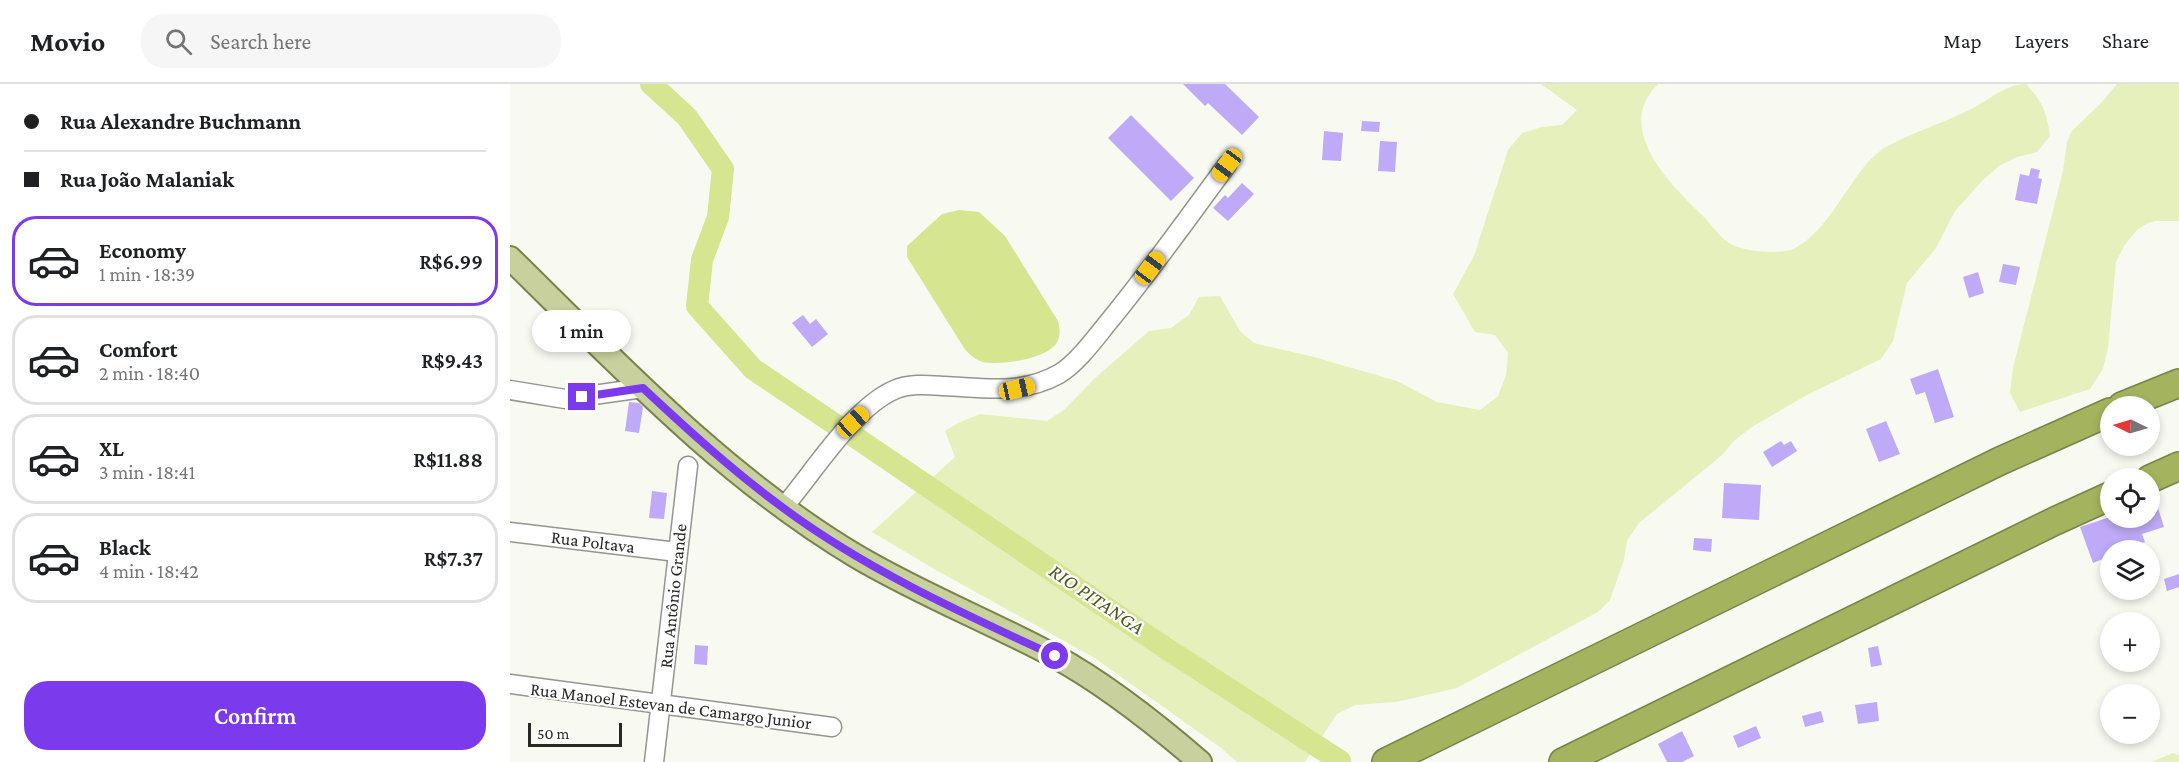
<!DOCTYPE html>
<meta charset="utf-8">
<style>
body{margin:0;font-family:"Crimson Pro",serif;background:#f6f6f6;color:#202124;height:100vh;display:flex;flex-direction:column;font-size:22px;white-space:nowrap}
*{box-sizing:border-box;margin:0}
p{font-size:20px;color:#757577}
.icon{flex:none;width:33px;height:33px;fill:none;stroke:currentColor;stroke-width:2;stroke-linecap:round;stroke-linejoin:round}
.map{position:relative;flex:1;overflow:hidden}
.side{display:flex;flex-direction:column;background:#fff;width:510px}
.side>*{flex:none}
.banner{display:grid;align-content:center;height:132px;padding:0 24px;background:#fff}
.needle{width:39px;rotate:275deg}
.tools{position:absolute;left:1590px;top:312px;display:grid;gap:12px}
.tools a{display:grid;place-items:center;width:60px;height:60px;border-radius:50%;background:#fff;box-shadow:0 3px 9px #0003;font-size:30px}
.scale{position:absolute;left:18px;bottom:15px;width:94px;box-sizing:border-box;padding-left:6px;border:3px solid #282826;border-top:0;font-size:16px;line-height:21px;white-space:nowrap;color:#282826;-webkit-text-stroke:4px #fff;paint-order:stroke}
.end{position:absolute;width:27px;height:27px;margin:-14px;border:8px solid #7c3aed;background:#fff;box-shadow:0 0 0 3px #fff}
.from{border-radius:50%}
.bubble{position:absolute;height:42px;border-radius:21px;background:#fff;box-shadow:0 3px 9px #0003;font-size:20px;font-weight:600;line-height:42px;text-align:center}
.car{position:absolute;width:18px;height:36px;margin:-18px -9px;border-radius:8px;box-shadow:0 0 4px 2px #0007;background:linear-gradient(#f5c518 24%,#345 0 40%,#f5c518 0 76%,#345 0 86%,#f5c518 0)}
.banner b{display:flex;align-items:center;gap:21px;height:57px;font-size:22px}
.banner b+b{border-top:2px solid #e0e0e0}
.banner i{width:15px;height:15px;background:#202124}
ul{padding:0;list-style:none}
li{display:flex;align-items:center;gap:18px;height:90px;margin:0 12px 9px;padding:0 12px;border:3px solid #e0e0e0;border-radius:24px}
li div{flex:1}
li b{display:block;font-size:22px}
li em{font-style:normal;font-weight:600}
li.active{border-color:#7c3aed}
li>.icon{width:54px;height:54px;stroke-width:1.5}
.action{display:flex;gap:12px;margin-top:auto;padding:12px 24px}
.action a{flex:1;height:69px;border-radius:24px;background:#7c3aed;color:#fff;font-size:24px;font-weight:600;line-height:69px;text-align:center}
header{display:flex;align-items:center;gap:36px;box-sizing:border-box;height:84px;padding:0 30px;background:#fff;border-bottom:2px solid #e0e0e0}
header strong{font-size:28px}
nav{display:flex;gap:33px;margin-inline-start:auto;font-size:21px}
.search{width:420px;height:54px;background:#f6f6f6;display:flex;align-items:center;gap:15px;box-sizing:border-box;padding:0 21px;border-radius:24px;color:#757577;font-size:22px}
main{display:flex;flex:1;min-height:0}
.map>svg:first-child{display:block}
.green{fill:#e5f0bc}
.water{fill:#d5e590}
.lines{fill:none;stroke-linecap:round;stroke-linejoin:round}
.river{stroke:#d5e590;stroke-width:22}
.building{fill:#beaaf7}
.minor-casing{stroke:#93958e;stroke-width:21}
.major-casing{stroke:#79824a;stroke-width:26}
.highway-casing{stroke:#79824a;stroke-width:30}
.minor{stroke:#fff;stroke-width:18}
.major{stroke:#c8d19e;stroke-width:22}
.highway{stroke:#a4b35e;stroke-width:27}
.route{stroke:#7c3aed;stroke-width:8}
.labels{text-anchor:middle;stroke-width:4.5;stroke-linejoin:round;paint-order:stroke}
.street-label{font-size:18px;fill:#282826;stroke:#fff}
.water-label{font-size:20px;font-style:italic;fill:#505a1d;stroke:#fff}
</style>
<header>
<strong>Movio</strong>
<div class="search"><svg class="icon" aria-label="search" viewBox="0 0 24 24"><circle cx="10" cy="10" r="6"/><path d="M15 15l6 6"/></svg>Search here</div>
<nav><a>Map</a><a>Layers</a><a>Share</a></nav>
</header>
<main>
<section class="side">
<div class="banner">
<b><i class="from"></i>Rua Alexandre Buchmann</b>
<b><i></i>Rua João Malaniak</b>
</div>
<ul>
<li class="active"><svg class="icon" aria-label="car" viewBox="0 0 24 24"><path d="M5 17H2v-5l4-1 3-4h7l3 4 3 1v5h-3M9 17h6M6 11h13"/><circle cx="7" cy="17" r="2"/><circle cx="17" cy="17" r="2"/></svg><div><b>Economy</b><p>1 min · 18:39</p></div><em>R$6.99</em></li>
<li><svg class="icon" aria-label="car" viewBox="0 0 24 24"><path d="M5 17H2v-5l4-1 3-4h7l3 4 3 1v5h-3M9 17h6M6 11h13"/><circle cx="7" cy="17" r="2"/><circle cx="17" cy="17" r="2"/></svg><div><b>Comfort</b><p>2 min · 18:40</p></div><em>R$9.43</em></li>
<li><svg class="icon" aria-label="car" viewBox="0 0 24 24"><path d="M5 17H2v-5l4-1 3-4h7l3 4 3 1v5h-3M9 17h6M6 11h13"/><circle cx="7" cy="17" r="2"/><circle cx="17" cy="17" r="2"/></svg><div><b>XL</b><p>3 min · 18:41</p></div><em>R$11.88</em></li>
<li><svg class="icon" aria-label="car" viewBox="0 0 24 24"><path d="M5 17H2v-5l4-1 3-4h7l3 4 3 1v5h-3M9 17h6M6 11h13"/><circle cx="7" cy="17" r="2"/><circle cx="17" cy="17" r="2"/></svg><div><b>Black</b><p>4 min · 18:42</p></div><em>R$7.37</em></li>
</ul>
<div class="action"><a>Confirm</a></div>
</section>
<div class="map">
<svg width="1669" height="678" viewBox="0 0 1669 678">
<rect width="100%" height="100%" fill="#f8faf2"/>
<!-- green -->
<g class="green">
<path d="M1031 0H1148C1102 45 1162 102 1194 133 1202 141 1212 157 1223 161 1237 168 1271 171 1285 164 1315 149 1337 102 1358 78 1364 72 1372 64 1380 61 1404 48 1430 40 1455 28 1474 20 1494 0 1516 0 1532 17 1537 28 1540 52L1527 68 1507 73 1489 82 1473 96 1445 127 1426 164 1397 199 1383 257 1371 275 1297 311 1242 343 1225 356 1211 372 1129 439 1117 457 1114 476 1100 516 1088 528 947 604 886 618 845 621 827 630 795 678H727L711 664 583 573 426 486 362 448 445 373 435 347 450 338 470 330 537 337 555 325 585 294 639 247 661 244 679 231 689 213 710 212 730 247 744 259 804 273 887 297 927 318 970 326 988 312 996 291 998 269 985 251 965 248 943 210 964 172 998 66 1012 49 1032 43 1052 41 1067 26Z"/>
<path d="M1607 0H1669V137H1645L1636 140 1627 146 1614 162 1606 178 1598 264 1593 285 1580 305 1510 328 1500 309 1503 284 1553 87 1557 58 1561 48 1592 18Z"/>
<path d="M1663 669 1669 671V678H1641Z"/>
</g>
<!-- water -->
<path class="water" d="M449 126 469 128 495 152 548 237C550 244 551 253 546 260 535 275 490 282 473 278 465 276 459 270 454 264L397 173V162L432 130Z"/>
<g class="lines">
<!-- river -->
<g class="river">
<path d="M141 0 177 33 213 85 208 133 192 176 187 222 243 285 326 341"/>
<path d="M345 353 657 565 830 677"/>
</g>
</g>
<!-- building -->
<g class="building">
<path d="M673 0H715L749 33 732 51 698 19 695 22Z"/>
<path d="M621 31 684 94 661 117 598 54Z"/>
<path d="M852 37 870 38 869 48 851 47Z"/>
<path d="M814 47 833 49 831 77 812 76Z"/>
<path d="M870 57 887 58 885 88 868 87Z"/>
<path d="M1521 84 1530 86 1528 94 1532 95 1527 120 1505 116 1510 90 1519 92Z"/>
<path d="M732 99 744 110 718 137 703 124 715 111 718 114Z"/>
<path d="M1493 180 1510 183 1506 201 1489 198Z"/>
<path d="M1468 188 1474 209 1459 214 1453 193Z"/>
<path d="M293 231 300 240 306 235 318 250 302 263 282 239Z"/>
<path d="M1428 285 1444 333 1425 339 1415 308 1406 311 1400 295Z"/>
<path d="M119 318 129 319 133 323 129 349 115 347Z"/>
<path d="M1376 337 1390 370 1369 378 1356 345Z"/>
<path d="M1271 357 1274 361 1281 357 1287 367 1262 383 1253 368Z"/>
<path d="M1214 399 1251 401 1249 436 1212 434Z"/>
<path d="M142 407 157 409 154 435 139 434Z"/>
<path d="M1648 424 1654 443 1632 450 1635 458 1609 466H1600V472L1583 479 1570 443 1597 434H1640V427Z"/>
<path d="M1184 454 1202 455 1201 468 1183 466Z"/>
<path d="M1669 490V503L1657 507 1654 495Z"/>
<path d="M185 561 198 562 197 581 184 580Z"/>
<path d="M1368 562 1372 581 1361 583 1358 564Z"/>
<path d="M1367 618 1369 637 1348 640 1345 621Z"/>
<path d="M1311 627 1314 638 1295 643 1292 632Z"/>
<path d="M1246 642 1251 654 1228 664 1223 652Z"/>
<path d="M1172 647 1184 672 1172 678H1157L1148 660Z"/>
</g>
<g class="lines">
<!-- minor casing -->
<g class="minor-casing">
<g id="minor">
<path d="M0 306 55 315 133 304"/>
<path d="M273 424C303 389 343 324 384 306 400 299 418 301 434 302 476 304 511 311 549 290 566 280 584 256 596 241 639 189 677 135 717 81"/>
<path d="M0 448 167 468"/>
<path d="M0 600 322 643"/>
<path d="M144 678 178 382"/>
</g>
</g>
<!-- major casing -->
<g class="major-casing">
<path id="major" d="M0 174C109 281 214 393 346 472 410 510 479 537 544 572 594 599 647 641 690 678"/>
</g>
<!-- highway casing -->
<g class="highway-casing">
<g id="highway">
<path d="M1612 322 1669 299"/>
<path d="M1640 395 1669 382"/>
<path d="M876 678 1490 377 1600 328"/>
<path d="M1053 678 1545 437 1600 412"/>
</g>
</g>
<!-- minor -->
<use href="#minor" class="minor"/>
<!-- major -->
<use href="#major" class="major"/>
<!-- highway -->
<use href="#highway" class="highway"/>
</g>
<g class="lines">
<!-- route -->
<path class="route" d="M72 313 133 304C178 346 223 387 272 423 355 485 452 529 545 572"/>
</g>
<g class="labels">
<!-- street labels -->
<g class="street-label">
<text transform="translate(83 458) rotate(7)" y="6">Rua Poltava</text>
<text transform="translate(163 512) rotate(-84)" y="6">Rua Antônio Grande</text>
<text transform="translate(161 622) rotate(7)" y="6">Rua Manoel Estevan de Camargo Junior</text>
</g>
<!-- water labels -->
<g class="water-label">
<text transform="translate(587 515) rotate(34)" y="7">RIO PITANGA</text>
</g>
</g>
</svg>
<div class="tools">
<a><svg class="needle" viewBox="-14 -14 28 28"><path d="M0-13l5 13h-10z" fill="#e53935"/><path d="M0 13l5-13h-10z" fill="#757577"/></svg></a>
<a><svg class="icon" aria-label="locate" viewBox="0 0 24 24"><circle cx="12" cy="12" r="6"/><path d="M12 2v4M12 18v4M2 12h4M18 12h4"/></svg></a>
<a><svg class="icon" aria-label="layers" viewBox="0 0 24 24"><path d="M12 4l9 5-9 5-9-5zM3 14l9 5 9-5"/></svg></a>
<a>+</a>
<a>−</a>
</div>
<div class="scale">50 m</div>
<i class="end from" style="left:545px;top:572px"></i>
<i class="end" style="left:72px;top:313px"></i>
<div class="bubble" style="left:22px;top:226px;width:99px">1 min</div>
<i class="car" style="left:717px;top:81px;rotate:217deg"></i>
<i class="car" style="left:640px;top:184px;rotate:37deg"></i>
<i class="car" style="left:507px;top:305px;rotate:77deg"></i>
<i class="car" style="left:343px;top:338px;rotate:48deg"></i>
</div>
</main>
